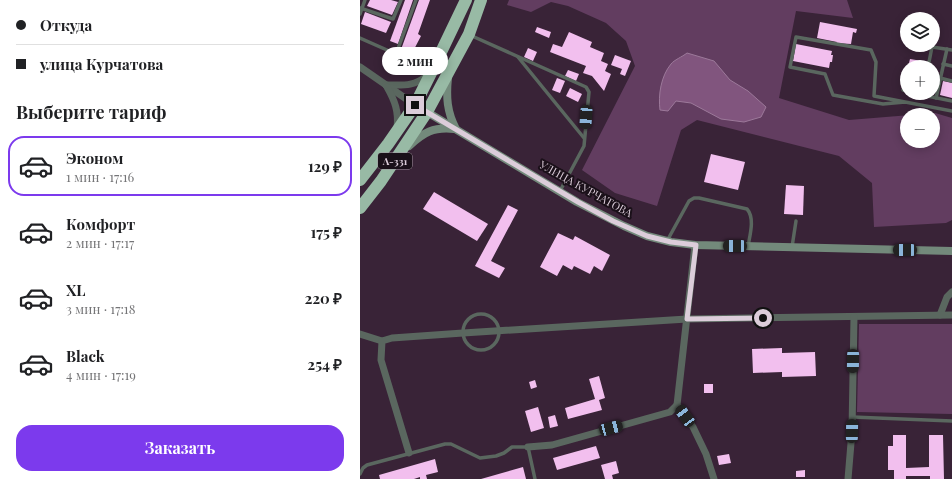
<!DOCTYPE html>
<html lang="ru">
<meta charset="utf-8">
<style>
body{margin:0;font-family:"Playfair Display",serif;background:#f6f6f6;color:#202124;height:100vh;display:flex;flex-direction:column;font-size:15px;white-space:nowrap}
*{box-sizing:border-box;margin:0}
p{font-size:13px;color:#757577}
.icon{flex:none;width:22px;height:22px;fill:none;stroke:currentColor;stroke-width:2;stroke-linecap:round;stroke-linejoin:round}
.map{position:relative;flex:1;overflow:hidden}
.panel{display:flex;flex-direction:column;background:#fff;width:360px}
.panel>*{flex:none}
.hud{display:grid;align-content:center;height:88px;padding:0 16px;background:#fff}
.tools{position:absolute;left:540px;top:12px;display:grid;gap:8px}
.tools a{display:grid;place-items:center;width:40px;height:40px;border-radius:50%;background:#fff;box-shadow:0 2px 10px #0003;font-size:20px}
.end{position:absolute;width:18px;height:18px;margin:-9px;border:5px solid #dccdda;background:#111;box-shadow:0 0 0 2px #111}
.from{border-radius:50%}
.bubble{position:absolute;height:28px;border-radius:14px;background:#fff;box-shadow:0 2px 10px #0003;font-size:13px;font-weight:700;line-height:28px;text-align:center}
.car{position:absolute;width:12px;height:24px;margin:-12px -6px;border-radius:5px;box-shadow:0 0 3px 1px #0007;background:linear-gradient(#222 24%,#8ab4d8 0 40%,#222 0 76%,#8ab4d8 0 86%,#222 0)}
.hud b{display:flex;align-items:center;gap:14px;height:38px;font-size:15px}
.hud b+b{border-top:1px solid #e0e0e0}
.hud i{width:10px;height:10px;background:#202124}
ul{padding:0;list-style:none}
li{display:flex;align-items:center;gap:12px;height:60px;margin:0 8px 6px;padding:0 8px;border:2px solid transparent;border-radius:16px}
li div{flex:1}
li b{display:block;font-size:15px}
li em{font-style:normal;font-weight:700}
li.current{border-color:#7c3aed}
li>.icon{width:36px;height:36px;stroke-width:1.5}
h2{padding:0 16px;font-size:18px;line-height:48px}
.cta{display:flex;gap:8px;margin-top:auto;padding:8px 16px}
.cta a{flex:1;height:46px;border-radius:16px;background:#7c3aed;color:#fff;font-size:16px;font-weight:700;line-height:46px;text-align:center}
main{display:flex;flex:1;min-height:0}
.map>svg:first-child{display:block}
.green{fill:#623d60;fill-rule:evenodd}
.water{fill:#81557e;stroke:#9c799a}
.building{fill:#f2bfee}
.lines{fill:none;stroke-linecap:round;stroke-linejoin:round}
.lane{stroke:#5a675f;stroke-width:3.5}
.street{stroke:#5a675f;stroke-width:7}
.secondary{stroke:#73897b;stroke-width:8}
.highway{stroke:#98baa5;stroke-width:12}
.route{stroke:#dccdda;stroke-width:5}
.labels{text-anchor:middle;stroke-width:4;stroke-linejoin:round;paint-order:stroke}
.shield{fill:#1a1019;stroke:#a294a0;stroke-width:1}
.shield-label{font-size:10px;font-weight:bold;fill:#dccdda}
.street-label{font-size:11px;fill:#dccdda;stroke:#1a1019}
</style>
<main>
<section class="panel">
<div class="hud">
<b><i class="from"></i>Откуда</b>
<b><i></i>улица Курчатова</b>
</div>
<h2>Выберите тариф</h2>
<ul>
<li class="current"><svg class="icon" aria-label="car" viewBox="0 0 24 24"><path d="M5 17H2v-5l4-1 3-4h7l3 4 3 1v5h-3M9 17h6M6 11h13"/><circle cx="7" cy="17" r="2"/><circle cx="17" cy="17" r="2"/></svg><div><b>Эконом</b><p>1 мин · 17:16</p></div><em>129 ₽</em></li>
<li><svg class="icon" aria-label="car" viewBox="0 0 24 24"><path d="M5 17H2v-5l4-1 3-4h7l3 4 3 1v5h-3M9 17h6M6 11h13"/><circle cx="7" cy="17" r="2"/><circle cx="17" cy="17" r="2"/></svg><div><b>Комфорт</b><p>2 мин · 17:17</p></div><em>175 ₽</em></li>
<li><svg class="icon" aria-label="car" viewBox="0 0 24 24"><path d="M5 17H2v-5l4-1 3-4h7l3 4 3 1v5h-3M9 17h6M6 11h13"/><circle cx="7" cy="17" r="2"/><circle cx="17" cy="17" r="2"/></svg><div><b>XL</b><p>3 мин · 17:18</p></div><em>220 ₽</em></li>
<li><svg class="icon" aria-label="car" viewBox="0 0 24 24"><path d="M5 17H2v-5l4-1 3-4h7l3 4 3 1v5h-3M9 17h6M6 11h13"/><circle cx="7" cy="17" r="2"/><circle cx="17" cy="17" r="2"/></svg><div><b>Black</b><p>4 мин · 17:19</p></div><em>254 ₽</em></li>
</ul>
<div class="cta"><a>Заказать</a></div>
</section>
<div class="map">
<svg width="592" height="479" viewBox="0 0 592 479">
<rect width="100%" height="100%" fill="#392337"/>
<!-- green -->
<g class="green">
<path d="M149 0H487L493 18 436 11 419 98 489 120 575 113 592 118V220L586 223 514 227 512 183 479 156 337 120 321 130 297 206 255 193 222 170 275 66 266 41 246 23 208 6 191 2 171 12 147 5ZM547 115H573V141H547Z"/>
<path d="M499 324H592V414L497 412Z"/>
</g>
<!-- water -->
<path class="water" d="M327 53 354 61 370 80 388 91 406 107 401 117 384 122 361 119 331 103 316 101 308 111 300 110C298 95 301 76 311 64 314 60 322 57 327 53Z"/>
<!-- building -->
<g class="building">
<path d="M10 0H31L38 2 32 15 7 6Z"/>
<path d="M45 0H53L38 44 30 41Z"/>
<path d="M59 0H70L58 34 61 36 49 59 39 55Z"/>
<path d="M5 12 31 22 26 33 1 24Z"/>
<path d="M460 22 497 29 496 33 493 32 491 44 476 43 477 42 457 38Z"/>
<path d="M177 27 191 32 189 38 175 32Z"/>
<path d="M209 32 232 42 230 47 244 53 241 61 248 64 245 71 251 74 244 91 232 76 223 73 226 66 190 52 193 44 202 47Z"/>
<path d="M436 44 472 51 471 55H473L472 62H470L469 68 433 61Z"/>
<path d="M552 45H562L561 48Z"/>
<path d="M168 48 177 52 173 61 164 57Z"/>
<path d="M255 55 271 61 265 76 260 74 262 69 251 65Z"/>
<path d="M550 59 562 61 561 67H548Z"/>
<path d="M208 70 219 74 216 81 205 76Z"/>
<path d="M197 78 205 81 200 93 192 90Z"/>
<path d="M583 81 592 83V98L580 95Z"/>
<path d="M210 88 222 94 218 102 206 96Z"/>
<path d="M351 154 385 162 378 190 344 182Z"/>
<path d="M426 185 444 186 443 215 424 214Z"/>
<path d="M74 192 128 224 117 241 63 209Z"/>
<path d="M148 205 158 210 131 261 145 268 139 278 115 266Z"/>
<path d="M198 233 213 240 215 236 250 255 242 271 234 266 230 274 214 266 212 270 203 265 197 276 180 267Z"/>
<path d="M422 348V353L455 352 456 376 422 377V372L393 373 392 349Z"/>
<path d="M239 376 245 398 239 400 242 410 208 419 205 408 235 399 229 379Z"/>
<path d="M175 380 177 387 171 389 169 382Z"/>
<rect x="344" y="384" width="9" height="9"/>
<path d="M178 407 184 428 171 432 165 411Z"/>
<path d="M195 415 198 426 190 428 188 417Z"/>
<path d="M533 435H546V468L569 467V435H583L584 479H570V476H546V479H534V470H528V446H533Z"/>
<path d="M236 446 240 458 197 470 193 458Z"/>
<path d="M369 454 371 463 359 465 357 456Z"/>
<path d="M75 459 78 472 66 475 67 479H60V477L54 479H20L19 475Z"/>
<path d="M256 461 259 473 252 475 253 479H245L241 465Z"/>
<path d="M163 467 166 479H121Z"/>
<path d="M445 470V477H436V471Z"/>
</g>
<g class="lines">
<!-- lane -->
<g class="lane">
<path d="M0 8 33 19 41 0"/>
<path d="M0 14 5 0"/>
<path d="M112 36 226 87 229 92 224 146 200 191"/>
<path d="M0 38 36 54 56 0"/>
<path d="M158 57 224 138"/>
<path d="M583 64 592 66"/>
<path d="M568 67 572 47 592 50"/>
<path d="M580 78 592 81"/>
<path d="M543 90 547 91"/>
<path d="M554 93 562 95"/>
<path d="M562 93V95L592 101"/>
<path d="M576 98 587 49"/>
<path d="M545 102 523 104 473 95 465 74 430 67 436 37 511 50 516 62 514 96 592 111"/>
<path d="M307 241 329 201 334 198H339L387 209C395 218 390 235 388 246"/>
<path d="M432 247 436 221"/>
<circle cx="121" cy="332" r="18"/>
<path d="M492 417 592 421"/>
<path d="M0 474 3 468 7 465 85 444H91L120 458 136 456 144 453 152 447H168L175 479"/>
</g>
<!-- street -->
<g class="street">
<path d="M0 67 55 105"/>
<path d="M26 85C43 85 53 87 67 76"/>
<path d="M27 87C35 101 39 112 37 128"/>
<path d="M335 245 317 405 333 427 346 454 354 479"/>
<path d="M580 315 587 297 592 292"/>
<path d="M0 334 22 341"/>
<path d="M168 447 192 445 310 412 317 405"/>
<path d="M49 453 21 360 22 341 32 338 103 333 327 319 592 315"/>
<path d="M488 479 492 431 494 317"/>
</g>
<!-- secondary -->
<g class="secondary">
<path d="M88 78C86 97 87 112 96 129"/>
<path d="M67 112 217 202 264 226 287 236 311 242 335 245 592 251"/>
<path d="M49 146C64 132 73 127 94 129"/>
</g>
<!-- highway -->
<g class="highway">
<path d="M0 180 28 144 55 105 72 71 106 0"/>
<path d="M0 208 21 181 67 112 109 34 121 0"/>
</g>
</g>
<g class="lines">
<!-- route -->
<path class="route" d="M55 105 218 202 253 221 287 236 311 242 336 245 327 319 403 318"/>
</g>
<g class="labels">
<!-- shield labels -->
<rect class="shield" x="18" y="153" width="34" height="16" rx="3"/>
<g class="shield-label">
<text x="35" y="165">А-331</text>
</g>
<!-- street labels -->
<g class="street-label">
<text transform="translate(226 189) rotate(29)" y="4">УЛИЦА КУРЧАТОВА</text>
</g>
</g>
</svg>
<div class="tools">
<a><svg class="icon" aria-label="layers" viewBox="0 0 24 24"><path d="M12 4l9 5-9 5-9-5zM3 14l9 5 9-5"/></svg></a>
<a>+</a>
<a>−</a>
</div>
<i class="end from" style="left:403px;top:318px"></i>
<i class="end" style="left:55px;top:105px"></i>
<div class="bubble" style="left:22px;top:47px;width:66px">2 мин</div>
<i class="car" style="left:226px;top:117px;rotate:184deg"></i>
<i class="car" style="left:375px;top:246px;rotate:271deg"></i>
<i class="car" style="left:545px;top:250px;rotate:271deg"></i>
<i class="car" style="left:493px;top:361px;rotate:181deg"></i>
<i class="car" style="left:325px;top:416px;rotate:324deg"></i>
<i class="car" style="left:251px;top:428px;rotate:75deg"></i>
<i class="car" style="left:492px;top:431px;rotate:1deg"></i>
</div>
</main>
